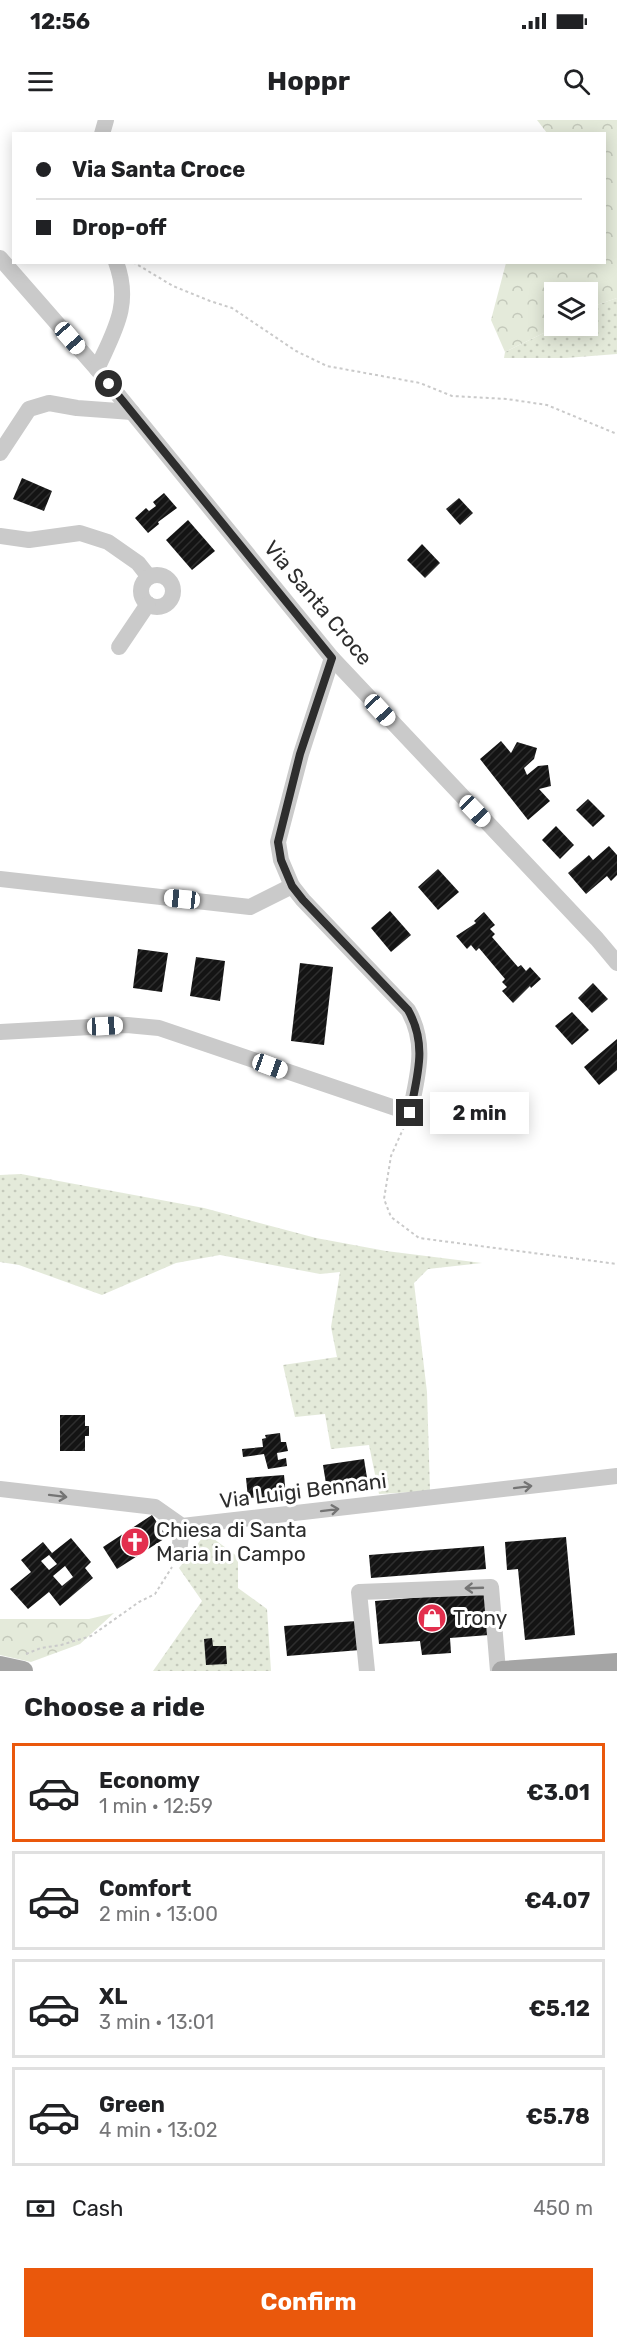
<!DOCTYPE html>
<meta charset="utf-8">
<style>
body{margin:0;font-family:Rubik,sans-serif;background:#f2f2f2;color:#202124;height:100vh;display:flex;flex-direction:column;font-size:22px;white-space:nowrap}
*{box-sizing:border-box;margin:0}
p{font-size:20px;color:#757577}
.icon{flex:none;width:33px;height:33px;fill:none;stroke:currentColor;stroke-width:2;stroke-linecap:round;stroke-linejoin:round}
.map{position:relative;height:1551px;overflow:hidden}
.sheet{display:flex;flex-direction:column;background:#fff;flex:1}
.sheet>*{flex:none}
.top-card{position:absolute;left:12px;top:12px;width:594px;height:132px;border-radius:0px;box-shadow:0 3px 15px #0003;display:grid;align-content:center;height:132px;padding:0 24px;background:#fff}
.fabs{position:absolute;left:544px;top:162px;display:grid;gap:12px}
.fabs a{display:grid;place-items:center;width:54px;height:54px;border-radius:0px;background:#fff;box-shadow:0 3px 15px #0003;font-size:30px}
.end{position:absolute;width:27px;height:27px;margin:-14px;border:8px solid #2d2d2d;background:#fff;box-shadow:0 0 0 3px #fff}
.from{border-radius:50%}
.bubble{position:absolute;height:42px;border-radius:0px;background:#fff;box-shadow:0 3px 15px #0003;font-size:20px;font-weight:700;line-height:42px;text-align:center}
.car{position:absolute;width:18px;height:36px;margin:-18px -9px;border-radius:8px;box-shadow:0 0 4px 2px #0007;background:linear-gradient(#fff 24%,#345 0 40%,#fff 0 76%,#345 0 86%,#fff 0)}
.top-card b{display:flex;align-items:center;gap:21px;height:57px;font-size:22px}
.top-card b+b{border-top:2px solid #e0e0e0}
.top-card i{width:15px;height:15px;background:#202124}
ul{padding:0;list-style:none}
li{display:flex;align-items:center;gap:18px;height:99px;margin:0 12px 9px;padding:0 12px;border:3px solid #e0e0e0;border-radius:0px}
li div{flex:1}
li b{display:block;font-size:22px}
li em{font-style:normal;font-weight:700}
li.selected{border-color:#ea580c}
li>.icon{width:54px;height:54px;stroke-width:1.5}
h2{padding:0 24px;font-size:27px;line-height:72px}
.pay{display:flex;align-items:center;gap:15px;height:66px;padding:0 24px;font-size:22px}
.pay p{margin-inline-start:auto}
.cta{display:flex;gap:12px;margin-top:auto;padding:12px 24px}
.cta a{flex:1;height:69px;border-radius:0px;background:#ea580c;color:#fff;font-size:24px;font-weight:700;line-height:69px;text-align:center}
.status{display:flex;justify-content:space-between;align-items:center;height:42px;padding:0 30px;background:#fff;direction:ltr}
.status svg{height:16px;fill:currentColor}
header{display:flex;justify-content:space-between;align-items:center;height:78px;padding:0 24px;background:#fff;font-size:27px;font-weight:700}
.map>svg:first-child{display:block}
.grass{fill:url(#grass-dots)}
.forest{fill:url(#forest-crowns)}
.building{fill:url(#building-hatch);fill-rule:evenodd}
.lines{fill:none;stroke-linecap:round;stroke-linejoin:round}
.path{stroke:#cacaca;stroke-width:2;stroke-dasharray:3 3;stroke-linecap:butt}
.minor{stroke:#cacaca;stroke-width:16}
.major{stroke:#a5a5a5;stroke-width:20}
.oneway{stroke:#747474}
.route{stroke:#2d2d2d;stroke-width:8}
.labels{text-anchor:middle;stroke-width:6;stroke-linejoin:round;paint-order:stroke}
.street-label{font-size:21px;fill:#2d2d2d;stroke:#fff}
.poi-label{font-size:21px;fill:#2d2d2d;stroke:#fff;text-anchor:start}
</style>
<div class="status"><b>12:56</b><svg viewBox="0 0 49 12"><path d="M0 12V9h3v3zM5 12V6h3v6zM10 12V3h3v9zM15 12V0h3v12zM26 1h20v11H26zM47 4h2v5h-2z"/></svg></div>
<header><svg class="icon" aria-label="menu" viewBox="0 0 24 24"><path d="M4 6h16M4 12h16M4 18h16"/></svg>Hoppr<svg class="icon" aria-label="search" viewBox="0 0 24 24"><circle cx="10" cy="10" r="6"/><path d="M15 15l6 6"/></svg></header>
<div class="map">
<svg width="617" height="1551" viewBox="0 0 617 1551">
<defs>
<pattern id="grass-dots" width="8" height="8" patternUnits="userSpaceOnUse" patternTransform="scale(1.5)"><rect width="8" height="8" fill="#e4eada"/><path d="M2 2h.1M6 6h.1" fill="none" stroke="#c4c9bb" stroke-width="1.8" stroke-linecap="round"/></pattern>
<pattern id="forest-crowns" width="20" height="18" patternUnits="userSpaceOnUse" patternTransform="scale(1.5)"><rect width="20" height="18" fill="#e4eada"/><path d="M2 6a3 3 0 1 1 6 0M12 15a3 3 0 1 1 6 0" fill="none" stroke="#c4c9bb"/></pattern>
<pattern id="building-hatch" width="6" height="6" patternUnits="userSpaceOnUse" patternTransform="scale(1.5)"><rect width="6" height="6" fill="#141414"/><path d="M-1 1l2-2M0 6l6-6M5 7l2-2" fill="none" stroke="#2e2e2e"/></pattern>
</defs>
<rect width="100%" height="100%" fill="#fff"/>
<!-- grass -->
<g class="grass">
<path d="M617 178V234L566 238H504L505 232 558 206H588V188Z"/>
<path d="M21 1054 204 1088 316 1118 386 1131 482 1143 428 1149 414 1163 427 1272 430 1371 379 1374 369 1325 331 1329 325 1294 295 1297 283 1245 337 1237 331 1207 340 1152 320 1154 220 1135 176 1143 102 1175 19 1145 0 1142V1055Z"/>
<path d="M206 1413 238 1437V1468L267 1489 271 1551H153L202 1481 179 1448Z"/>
</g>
<!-- forest -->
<g class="forest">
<path d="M537 0H617V178L588 188V172H555V206H558L505 232 491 200 506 143 604 142V14L547 13Z"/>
<path d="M114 1493 80 1524 31 1542 0 1535V1499H89Z"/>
</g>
<!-- building -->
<g class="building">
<path d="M22 358 52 371 44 391 13 379Z"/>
<path d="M164 373 177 388 158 402 159 404 148 413 135 398 146 388 149 391 156 386 153 382Z"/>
<path d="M459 378 473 393 460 405 446 389Z"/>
<path d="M188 400 215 431 192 450 166 420Z"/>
<path d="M422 424 440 443 425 458 407 440Z"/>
<path d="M501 621 511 633 517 622 537 628 534 639 524 648 527 655 538 646 548 645 551 666 539 669 550 681 528 700 480 639Z"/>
<path d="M588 679 605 696 593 707 576 690Z"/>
<path d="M556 706 574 725 560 739 542 720Z"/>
<path d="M609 726 617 735V755L611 761 607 756 586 774 568 753 589 735 593 740Z"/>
<path d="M438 749 459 772 438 790 418 767Z"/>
<path d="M390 791 411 815 391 832 371 808Z"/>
<path d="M484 792 495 805 490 809 495 814 492 817 518 847 521 845 526 851 530 847 541 859 531 868 530 866 513 883 502 871 507 867 502 862 505 859 479 828 476 831 471 825 467 829 456 816 476 803 474 801Z"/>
<path d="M138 829 168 833 162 872 133 868Z"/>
<path d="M196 837 225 841 220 881 190 876Z"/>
<path d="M300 843 333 847 324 925 291 921Z"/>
<path d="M593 863 608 879 592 893 578 878Z"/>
<path d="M572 892 589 910 572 925 555 906Z"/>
<path d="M617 919V950L599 965 584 947Z"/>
<path d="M60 1295H85V1306H89V1316H85V1331H60Z"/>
<path d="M280 1313 281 1322H286L288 1331 277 1333 278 1340 286 1338 287 1346 268 1349 264 1334 243 1337 242 1329 263 1327 262 1319 266 1318 265 1315Z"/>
<path d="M364 1339 368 1364 327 1370 323 1345Z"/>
<path d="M284 1355 286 1376 248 1378 246 1358Z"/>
<path d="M152 1395 167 1417 117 1449 103 1427Z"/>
<path d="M566 1417 575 1515 525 1520 518 1449 507 1450 505 1422Z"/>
<path d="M71 1418 91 1442 85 1448 93 1458 60 1486 49 1472 28 1489 10 1469 31 1452 21 1440 43 1422 52 1433ZM49 1435 57 1444 49 1450 41 1441ZM65 1446 73 1457 62 1466 53 1456Z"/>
<path d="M484 1426 486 1449 371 1458 369 1435Z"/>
<path d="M485 1472 489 1515 450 1518 451 1533 422 1535 420 1521 379 1524 375 1481Z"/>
<path d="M357 1501 360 1530 287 1536 284 1506Z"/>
<path d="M212 1518 213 1526H226L227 1544 206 1545 204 1519Z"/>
</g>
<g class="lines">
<!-- path -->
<g class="path">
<path d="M133 142 173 166 210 181 232 188 296 231 327 246 420 263 452 276 507 279 547 285 617 314"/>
<path d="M404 1007 391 1036 384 1079 391 1097 419 1118 617 1144"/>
<path d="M26 1534 41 1528 61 1525 91 1516 139 1482 155 1474 172 1447"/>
</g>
<!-- minor -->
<g class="minor">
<path d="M102 14 106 0"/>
<path d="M0 138 97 249 332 538 597 819 617 843"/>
<path d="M97 249C114 211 132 185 116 142"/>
<path d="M0 333 29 289 49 283 77 288 132 292"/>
<path d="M0 416 29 420 80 413 108 422 138 443 149 457"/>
<circle cx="157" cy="471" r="16"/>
<path d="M119 527 148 484"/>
<path d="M0 759 250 787 292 766"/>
<path d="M0 912 127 905 159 908 410 993C417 957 428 925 408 890L303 780 292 766 281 740 278 722 301 634 332 538"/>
<path d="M0 1369 155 1387 182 1406 617 1356"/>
<path d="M179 1433 182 1406"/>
<path d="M367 1551 359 1472 491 1467 498 1551"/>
</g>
<!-- major -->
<g class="major">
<path d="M0 1546 23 1551"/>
<path d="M502 1551 617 1543"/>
</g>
</g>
<!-- one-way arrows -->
<defs><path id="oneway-shaft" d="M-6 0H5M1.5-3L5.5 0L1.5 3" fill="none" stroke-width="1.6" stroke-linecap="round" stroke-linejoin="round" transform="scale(1.5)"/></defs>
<g class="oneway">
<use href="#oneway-shaft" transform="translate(523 1367) rotate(-7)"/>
<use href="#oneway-shaft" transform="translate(58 1376) rotate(7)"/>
<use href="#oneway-shaft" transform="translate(330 1390) rotate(-7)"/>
<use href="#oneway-shaft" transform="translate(474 1468) rotate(178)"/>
</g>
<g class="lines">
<!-- route -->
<path class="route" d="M109 264 332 538 300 634 278 722 281 740 292 766 303 780 408 890C428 925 417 956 410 993"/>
</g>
<!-- icons -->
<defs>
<g id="church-disc" transform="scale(1.5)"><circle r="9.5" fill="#e32f4e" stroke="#fff"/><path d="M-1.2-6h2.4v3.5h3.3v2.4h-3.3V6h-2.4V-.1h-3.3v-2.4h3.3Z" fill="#fff"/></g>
<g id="shop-disc" transform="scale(1.5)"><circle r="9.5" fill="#e32f4e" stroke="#fff"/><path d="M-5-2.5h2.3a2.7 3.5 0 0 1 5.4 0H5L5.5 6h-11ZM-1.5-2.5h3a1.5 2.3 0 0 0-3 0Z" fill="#fff"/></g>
</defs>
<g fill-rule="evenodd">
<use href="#church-disc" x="135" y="1422"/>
<use href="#shop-disc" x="432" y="1498"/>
</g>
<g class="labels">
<!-- street labels -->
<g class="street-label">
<text transform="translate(318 483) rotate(50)" y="7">Via Santa Croce</text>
<text transform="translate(303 1371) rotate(-7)" y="7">Via Luigi Bennani</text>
</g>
<!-- poi labels -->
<g class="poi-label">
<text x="156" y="1417">Chiesa di Santa<tspan x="156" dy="24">Maria in Campo</tspan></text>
<text x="453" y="1505">Trony</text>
</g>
</g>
</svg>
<div class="fabs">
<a><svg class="icon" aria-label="layers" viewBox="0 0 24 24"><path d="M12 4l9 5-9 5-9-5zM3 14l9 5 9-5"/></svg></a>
</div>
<i class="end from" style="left:109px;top:264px"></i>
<i class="end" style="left:410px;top:993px"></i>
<div class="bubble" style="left:430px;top:972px;width:99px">2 min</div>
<i class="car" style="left:70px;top:218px;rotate:139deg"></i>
<i class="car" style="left:380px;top:590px;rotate:137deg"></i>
<i class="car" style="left:475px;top:691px;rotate:136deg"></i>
<i class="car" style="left:182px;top:779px;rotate:276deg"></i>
<i class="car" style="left:105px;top:906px;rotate:87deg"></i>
<i class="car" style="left:270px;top:946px;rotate:110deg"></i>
<div class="top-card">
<b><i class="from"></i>Via Santa Croce</b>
<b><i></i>Drop-off</b>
</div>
</div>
<section class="sheet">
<h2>Choose a ride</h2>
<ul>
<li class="selected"><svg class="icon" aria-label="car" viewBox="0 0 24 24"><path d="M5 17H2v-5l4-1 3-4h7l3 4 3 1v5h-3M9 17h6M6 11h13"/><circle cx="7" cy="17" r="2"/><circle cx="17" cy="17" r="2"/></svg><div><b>Economy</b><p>1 min · 12:59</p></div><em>€3.01</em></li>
<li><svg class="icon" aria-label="car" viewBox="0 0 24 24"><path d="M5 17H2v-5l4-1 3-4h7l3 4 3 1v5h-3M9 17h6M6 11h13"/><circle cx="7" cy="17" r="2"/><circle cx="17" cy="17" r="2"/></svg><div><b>Comfort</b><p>2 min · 13:00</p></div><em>€4.07</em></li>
<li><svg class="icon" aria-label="car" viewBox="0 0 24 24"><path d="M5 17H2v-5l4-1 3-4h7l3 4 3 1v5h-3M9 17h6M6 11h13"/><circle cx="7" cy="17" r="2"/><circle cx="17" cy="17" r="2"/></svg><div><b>XL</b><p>3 min · 13:01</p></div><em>€5.12</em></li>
<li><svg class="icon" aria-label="car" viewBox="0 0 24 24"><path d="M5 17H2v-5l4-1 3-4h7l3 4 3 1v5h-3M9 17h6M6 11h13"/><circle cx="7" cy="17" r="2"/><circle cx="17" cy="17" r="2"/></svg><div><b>Green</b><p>4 min · 13:02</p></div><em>€5.78</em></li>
</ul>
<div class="pay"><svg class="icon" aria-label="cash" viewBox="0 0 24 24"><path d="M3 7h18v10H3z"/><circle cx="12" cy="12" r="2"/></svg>Cash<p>450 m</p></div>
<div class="cta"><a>Confirm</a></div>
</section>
